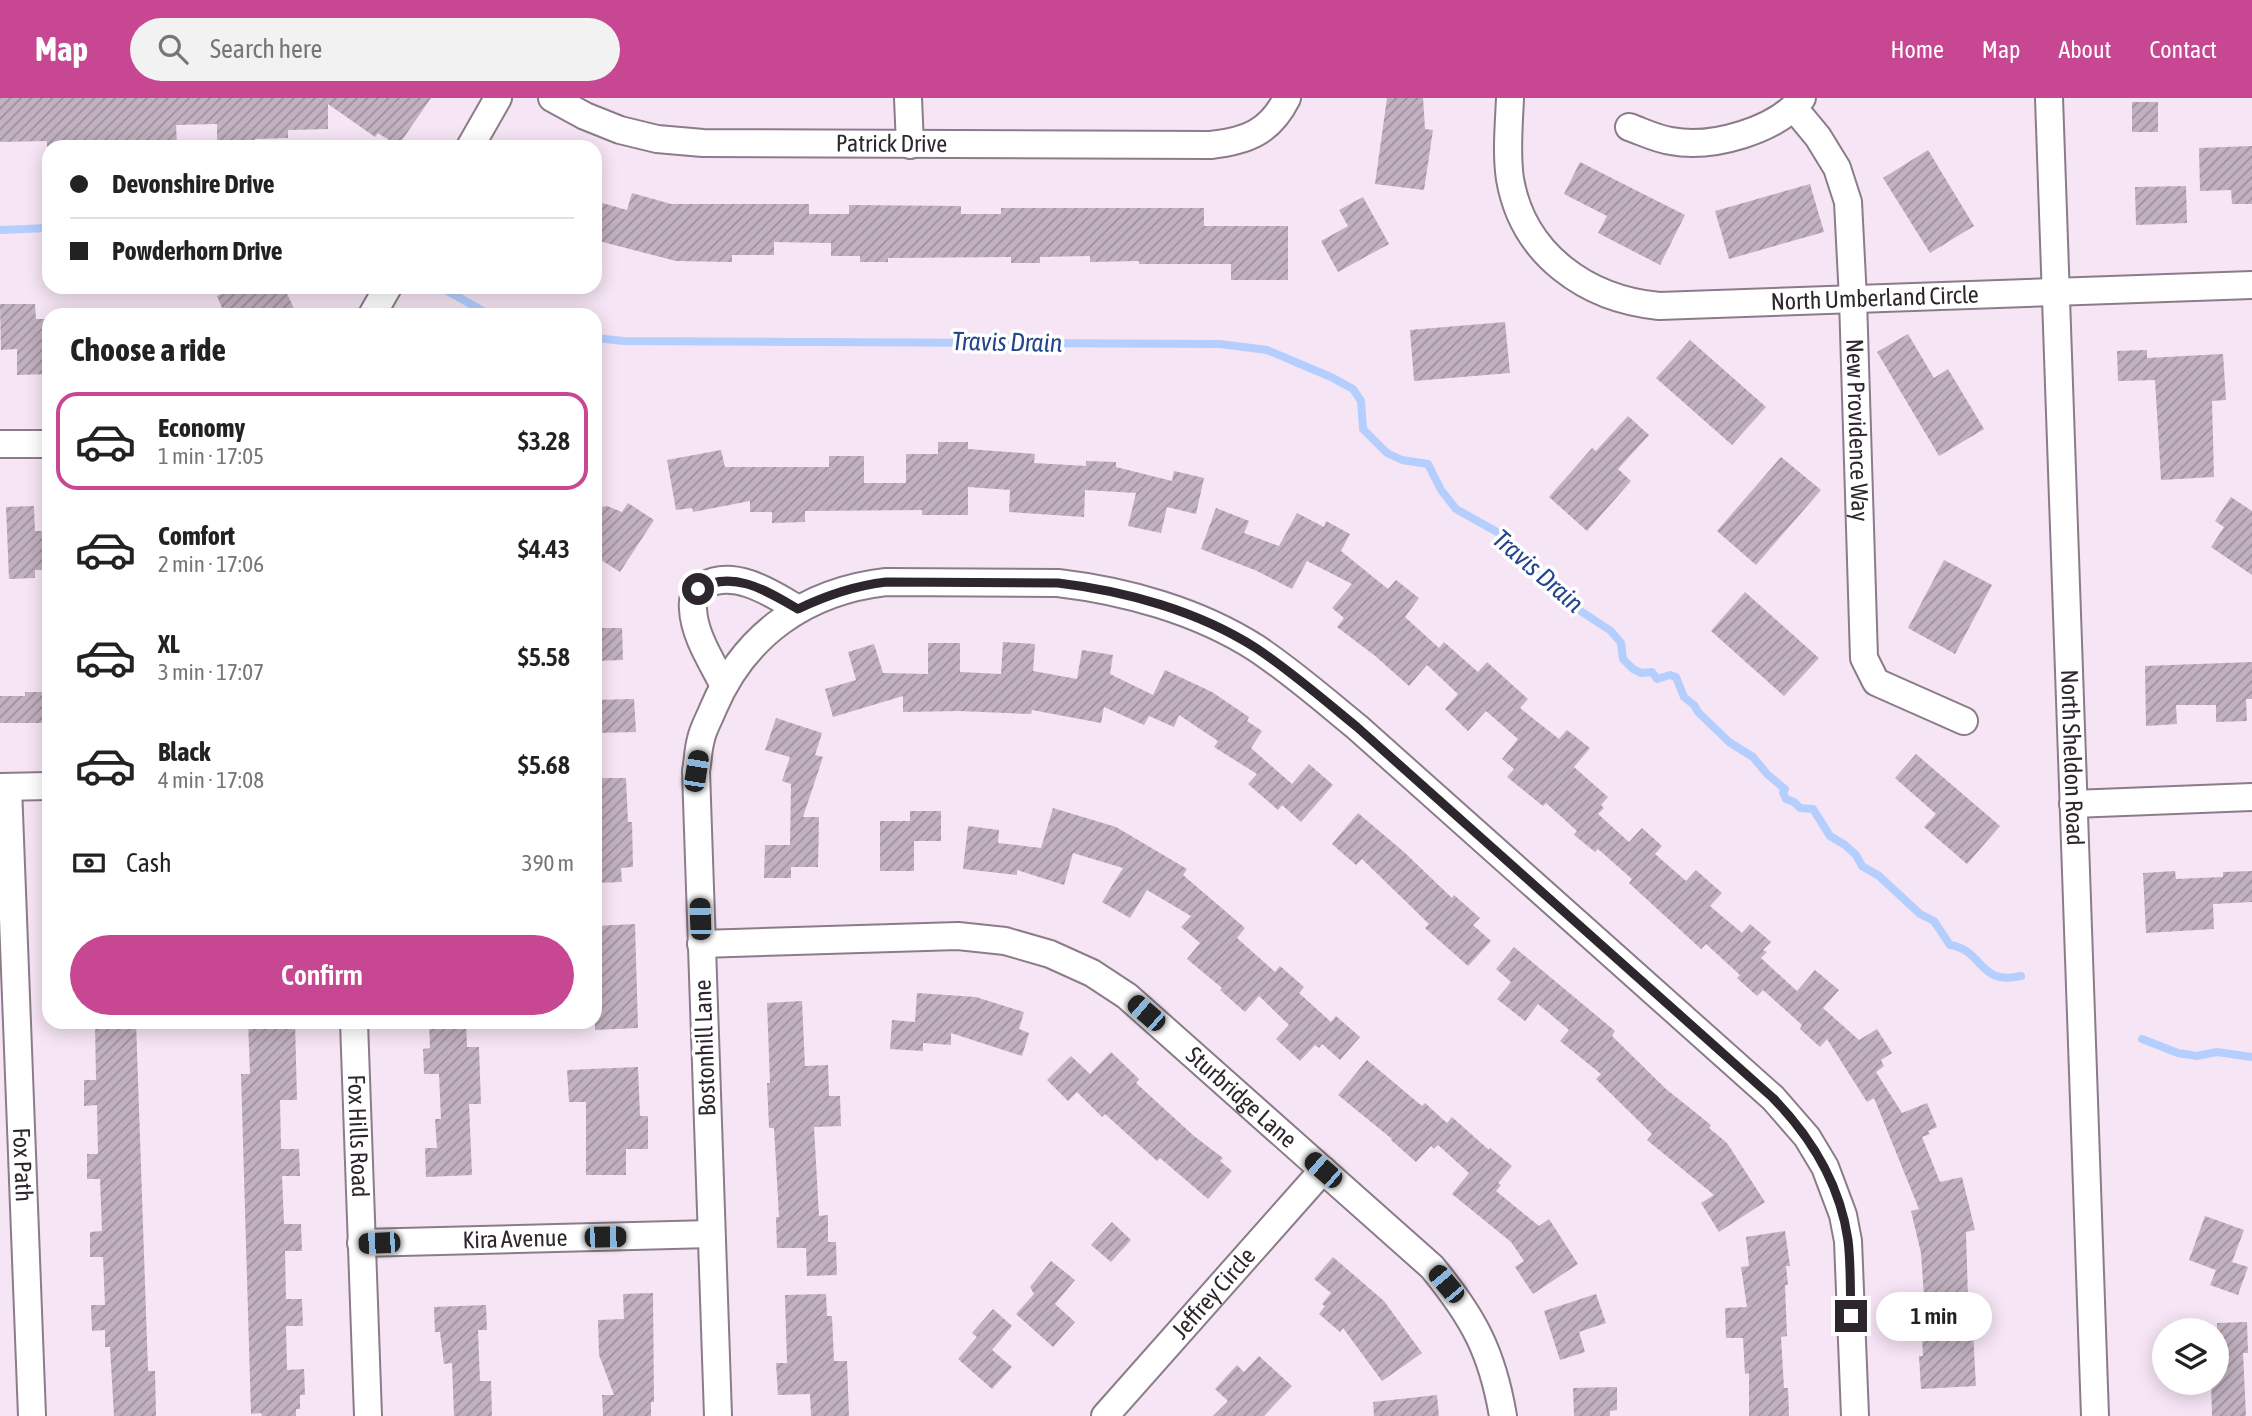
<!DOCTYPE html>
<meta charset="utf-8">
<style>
body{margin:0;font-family:"Asap Condensed",sans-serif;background:#f2f2f2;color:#222;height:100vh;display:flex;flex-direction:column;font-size:26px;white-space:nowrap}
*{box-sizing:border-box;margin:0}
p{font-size:23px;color:#767676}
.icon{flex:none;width:38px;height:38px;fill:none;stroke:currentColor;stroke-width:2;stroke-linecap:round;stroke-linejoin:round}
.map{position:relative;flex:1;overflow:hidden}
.sheet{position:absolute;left:42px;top:210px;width:560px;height:721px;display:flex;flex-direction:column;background:#fff;border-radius:21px;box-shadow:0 4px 18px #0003}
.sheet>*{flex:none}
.hud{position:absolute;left:42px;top:42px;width:560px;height:154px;border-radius:21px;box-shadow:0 4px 18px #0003;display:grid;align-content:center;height:154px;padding:0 28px;background:#fff}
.buttons{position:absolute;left:2152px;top:1220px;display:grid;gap:14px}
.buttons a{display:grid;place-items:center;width:77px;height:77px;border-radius:50%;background:#fff;box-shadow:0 4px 18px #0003;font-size:35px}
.end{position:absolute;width:32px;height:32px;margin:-16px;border:9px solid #2d272d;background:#fff;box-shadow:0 0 0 4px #fff}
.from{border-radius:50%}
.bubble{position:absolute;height:49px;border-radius:24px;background:#fff;box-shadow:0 4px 18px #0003;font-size:23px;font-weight:600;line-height:49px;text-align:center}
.car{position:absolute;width:21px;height:42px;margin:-21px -10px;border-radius:9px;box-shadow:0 0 5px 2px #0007;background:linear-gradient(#222 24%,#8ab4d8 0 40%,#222 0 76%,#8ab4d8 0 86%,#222 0)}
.hud b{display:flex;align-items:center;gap:24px;height:66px;font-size:26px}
.hud b+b{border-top:2px solid #e0e0e0}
.hud i{width:18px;height:18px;background:#222}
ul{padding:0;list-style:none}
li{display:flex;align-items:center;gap:21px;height:98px;margin:0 14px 10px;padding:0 14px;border:4px solid transparent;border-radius:21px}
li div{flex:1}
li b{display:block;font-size:26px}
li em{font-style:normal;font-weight:600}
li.selected{border-color:#c74792}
li>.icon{width:63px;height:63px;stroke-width:1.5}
h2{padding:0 28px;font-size:32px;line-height:84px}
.pay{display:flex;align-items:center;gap:18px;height:77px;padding:0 28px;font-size:26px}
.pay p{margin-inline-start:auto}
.primary-button{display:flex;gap:14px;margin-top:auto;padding:14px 28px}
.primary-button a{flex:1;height:80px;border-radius:42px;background:#c74792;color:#fff;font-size:28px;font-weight:600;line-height:80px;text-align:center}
header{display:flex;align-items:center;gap:42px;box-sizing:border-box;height:98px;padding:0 35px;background:#c74792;color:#fff}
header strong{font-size:33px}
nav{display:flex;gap:38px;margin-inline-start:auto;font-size:24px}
.search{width:490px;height:63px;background:#f2f2f2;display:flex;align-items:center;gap:18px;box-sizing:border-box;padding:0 24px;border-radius:38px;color:#767676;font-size:26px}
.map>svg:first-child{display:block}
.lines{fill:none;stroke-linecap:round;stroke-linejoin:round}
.stream{stroke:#b4cffe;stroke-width:8}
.building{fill:url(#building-hatch)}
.minor-casing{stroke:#8b7c8a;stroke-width:30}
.minor{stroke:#fff;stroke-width:26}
.route{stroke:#2d272d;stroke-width:9}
.labels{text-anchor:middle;stroke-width:7;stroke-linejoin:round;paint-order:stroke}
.street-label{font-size:24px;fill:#2d272d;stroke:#fff}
.water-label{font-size:26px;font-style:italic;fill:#24478b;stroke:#fff}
</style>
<header>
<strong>Map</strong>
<div class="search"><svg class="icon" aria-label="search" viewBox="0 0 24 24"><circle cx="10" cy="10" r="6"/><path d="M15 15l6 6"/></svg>Search here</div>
<nav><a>Home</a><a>Map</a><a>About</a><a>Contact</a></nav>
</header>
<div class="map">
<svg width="2252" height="1318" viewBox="0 0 2252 1318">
<defs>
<pattern id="building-hatch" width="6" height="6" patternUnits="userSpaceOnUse" patternTransform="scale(1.75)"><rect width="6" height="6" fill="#c2b1c1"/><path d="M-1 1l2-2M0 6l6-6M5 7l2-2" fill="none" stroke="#9e909d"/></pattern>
</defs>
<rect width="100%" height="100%" fill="#f6e5f5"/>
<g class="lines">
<!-- stream -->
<g class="stream">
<path d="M0 132 49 130"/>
<path d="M444 191 490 217"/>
<path d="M595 240 624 243 1220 246 1267 252 1331 279 1353 291 1361 303 1363 331 1387 355 1402 362 1428 366 1441 392 1456 411 1506 439 1543 482 1560 494 1579 512 1611 533 1621 545 1623 561 1633 571 1641 575 1652 574 1657 581 1670 577 1676 579 1684 599 1694 607 1698 614 1729 644 1753 659 1767 676 1785 691 1783 695 1786 701 1794 704 1800 710 1813 711 1830 738 1845 747 1856 757 1862 768 1879 778 1920 816 1934 823 1950 847C1984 852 1978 888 2021 878"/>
<path d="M2142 941 2178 955 2197 958 2217 954 2252 959"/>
</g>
</g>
<!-- building -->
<g class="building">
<path d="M0 0H431L398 48 378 35 375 39 328 6V31L288 32V40L255 41V45L217 46V26L176 27 177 46 137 47V49H47V43L0 44Z"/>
<path d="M1387 0H1423L1425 31 1433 32 1424 92 1375 86Z"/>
<rect x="2132" y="4" width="26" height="30"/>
<path d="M2252 48V106H2232L2231 92 2200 93 2199 50Z"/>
<path d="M1928 52 1974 128 1930 155 1883 80Z"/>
<path d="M1580 64 1685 117 1660 167 1598 135 1607 118 1564 96Z"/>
<path d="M1810 86 1824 134 1729 161 1715 113Z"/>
<path d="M2186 88 2187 125 2136 127 2135 89Z"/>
<path d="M632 95 671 106H809V116H849V107L961 108V116H1001V110H1204V128H1288V182H1231V166H1139V163L1090 164V158L1040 159V165H1011V159L888 160V164H860V158H831V145L774 144V157H732V164L676 163 595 142V103L627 112Z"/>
<path d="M1363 99 1389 146 1338 174 1321 143 1348 128 1339 112Z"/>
<path d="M237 189H284L297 217H225L217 198Z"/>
<path d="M0 206H35L36 221H49V276L17 277V251L1 252Z"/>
<path d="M1505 224 1510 275 1414 283 1410 232Z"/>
<path d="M1908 236 1934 280 1948 271 1984 331 1939 358 1877 254Z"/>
<path d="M1690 242 1766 309 1732 347 1656 280Z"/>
<path d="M2147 252V260L2223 256 2226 302 2212 303 2214 379 2161 382 2155 282 2118 283 2117 253Z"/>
<path d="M1628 318 1649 337 1618 371 1631 383 1587 433 1549 399 1592 350 1596 353Z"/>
<path d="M938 344H968V351L1035 356 1034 365 1086 368V363L1116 364V369L1172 383 1174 373 1204 380 1196 416 1167 409 1161 435 1128 428 1136 395 1085 392 1084 419 1009 414 1010 392 968 389V417H922V412L805 413V424L772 425V414H750V403L693 414 692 410 676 412 667 362 721 352 725 369H829V358H864V385H906V356H938Z"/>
<path d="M1781 359 1821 392 1756 467 1717 433Z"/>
<path d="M2231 399 2252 413V477L2211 449 2224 429 2215 423Z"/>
<path d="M628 405 654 422 620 474 595 458V410L607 408 622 414Z"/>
<path d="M34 408 35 433H49V472H35V480L9 481 6 409Z"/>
<path d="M1216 410 1249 423 1244 435 1279 448 1297 415 1324 429 1326 423 1350 436 1341 453 1388 491 1396 482 1419 500 1405 519 1439 550 1444 544 1478 574 1487 564 1528 601 1520 610 1559 641 1567 632 1590 650 1574 669 1608 699 1601 707 1604 710 1598 716 1629 744 1642 730 1662 748 1655 756 1686 783 1696 772 1722 795 1710 808 1742 835 1750 826 1771 844 1763 852 1767 854 1761 860 1797 893 1815 872 1839 892 1823 910 1859 942 1877 931 1892 955 1881 962 1884 968 1876 974 1902 1015 1927 1005 1937 1029 1928 1033 1930 1036 1922 1039 1940 1084 1962 1079 1975 1132 1966 1134 1969 1234H1973L1976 1288 1921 1291 1919 1258H1923L1920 1198H1924L1921 1155 1911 1113 1919 1111 1874 1000 1867 1004 1827 941 1820 949 1800 931 1802 927 1763 892 1757 898 1737 880 1740 877 1706 846 1701 851 1629 785 1632 781 1598 751 1595 754 1574 737 1577 733 1546 705 1543 708 1507 679 1514 671 1502 661 1518 641 1486 613 1468 633 1445 611 1458 596 1427 567 1409 588 1374 557 1337 529 1344 520 1332 510 1352 486 1307 463 1292 491 1257 473 1201 451Z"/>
<path d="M1944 462 1992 487 1955 556 1908 530Z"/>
<path d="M1745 494 1819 560 1784 598 1711 533Z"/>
<path d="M595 530H622L623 562 595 563Z"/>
<path d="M1003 544 1035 546 1033 573 1077 581 1082 552 1113 557 1110 576 1153 597 1165 572 1212 594 1249 619 1247 623 1262 633 1251 650 1292 686 1309 666 1333 687 1301 724 1282 707 1278 712 1248 686 1257 676 1214 649 1218 643 1179 617 1174 629 1149 618 1144 627 1104 609 1101 625 1032 612 1031 616 959 613 903 614V598L833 619 825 591 856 582 848 554 874 546 883 575 928 576V545H960V574L1001 576Z"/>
<path d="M2252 564V601H2246L2247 623 2216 624V607H2176L2177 626 2146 628 2145 568Z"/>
<path d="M25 594H49V618H45V625H0V598H25Z"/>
<path d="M634 601 636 634 595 635V602Z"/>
<path d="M776 620 822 635 815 657 823 659 803 719H819L818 769H791V780H764L765 747H790L791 686 782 683 790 659 765 652Z"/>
<path d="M1916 656 2000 728 1967 766 1924 729 1936 716 1895 680Z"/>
<path d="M595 680H626L628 724H632L633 769 621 770 622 784 595 785Z"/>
<path d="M1053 710 1116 729 1187 771 1183 777 1245 830 1237 840 1275 874 1280 868 1304 889 1299 895 1331 924 1336 918 1360 939 1340 962 1322 946 1319 950 1315 947 1300 963 1276 941 1289 927 1259 898 1245 914 1220 892 1222 890 1187 861 1200 845 1181 829 1191 818 1147 792 1130 820 1102 804 1123 770 1073 755 1064 787 1017 772V777L963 771 968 728 999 732 998 745 1041 750Z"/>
<path d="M910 713H941V743H914V773H880V723H910Z"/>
<path d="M1358 715 1404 754 1452 800 1454 797 1480 820 1473 827 1491 843 1468 868 1425 830 1429 826 1362 761 1356 767 1332 746Z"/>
<path d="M2175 773 2176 781 2223 779V774L2252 773V804L2213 806 2214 831 2146 835 2143 775Z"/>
<path d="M635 826 638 930 595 932V828Z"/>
<path d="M1514 849 1615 933 1612 938 1666 991 1711 1027 1709 1030 1727 1045 1765 1104 1719 1134 1701 1105 1714 1097 1647 1042 1652 1036 1596 981 1601 976 1560 943 1569 932 1538 906 1525 923 1497 901 1511 884 1496 871Z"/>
<path d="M917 895 976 899 1024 914 1019 931 1029 935 1022 958 951 935V947L923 945V953L890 951 892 922 915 924Z"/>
<path d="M802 903 805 968 828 967 829 998H840L841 1028 814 1029 819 1118 828 1117V1144H836L837 1177 807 1178 806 1150H777L776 1119H779L774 1030H769L767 985H770L767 905Z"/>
<path d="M95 924H136L148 1273H155L156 1318H114L110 1249H105V1232L92 1233 91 1207H105L103 1159H90V1134L102 1133 100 1081H87V1056H98L97 1007 84 1008V982H96Z"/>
<path d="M248 924H295L297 1002H280L281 1051H299L300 1078H282L284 1126H301L302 1153H285L286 1201H302L303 1228H286L287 1272 304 1271 305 1297H300V1311H296V1318H262L261 1315 251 1316 241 976H250Z"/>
<path d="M429 924H466L467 949H479L481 1006H469L472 1077 426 1079 425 1050H437L435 1021H441L439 976H424L423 951 430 950Z"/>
<path d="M1111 954 1139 981 1136 985 1194 1038 1223 1060 1220 1063 1232 1073 1208 1101 1160 1060 1157 1063 1105 1016 1102 1019 1077 994 1068 1003 1047 982 1071 958 1090 976Z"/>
<path d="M1367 962 1422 1008 1425 1005 1447 1025 1452 1019 1489 1052 1490 1050 1512 1068 1498 1085 1501 1087 1496 1093 1539 1128 1549 1121 1578 1166 1533 1196 1515 1169 1524 1163 1511 1144 1452 1096 1469 1075 1438 1047 1434 1051 1431 1048 1416 1064 1391 1042 1392 1041 1338 997Z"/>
<path d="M638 969 640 1018H648V1051H626V1077H586V1004H569L567 972Z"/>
<path d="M2205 1118 2244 1132 2232 1164 2248 1169 2238 1197 2210 1187 2216 1172 2189 1162Z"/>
<path d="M1112 1124 1131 1142 1111 1164 1091 1147Z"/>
<path d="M1785 1133 1790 1168H1786L1788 1187H1785L1787 1238 1781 1239 1784 1290H1788L1789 1318H1749V1275L1745 1276 1743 1240H1726L1725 1210 1747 1209 1741 1169 1749 1168 1746 1139Z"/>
<path d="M1333 1159 1384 1203 1422 1255 1382 1283 1343 1230 1340 1234 1319 1216 1325 1208 1322 1206 1331 1195 1314 1181Z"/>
<path d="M1051 1163 1075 1182 1055 1206 1075 1224 1053 1249 1016 1216 1034 1196 1030 1189Z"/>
<path d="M653 1195 654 1304H651V1318H603L602 1297H614L599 1257 598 1222 624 1221 623 1196Z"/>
<path d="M826 1196 827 1218H832L834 1263H847L849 1318H811L810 1296 778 1297 776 1265H787L785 1197Z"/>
<path d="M1596 1196 1606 1225 1579 1234 1585 1254 1560 1262 1544 1213Z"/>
<path d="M486 1207 487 1232H478L480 1283H491L492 1318H454L452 1265 444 1266 440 1234H435L434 1209Z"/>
<path d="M993 1211 1012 1228 992 1252 1012 1269 992 1291 958 1261 977 1239 972 1235Z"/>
<path d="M2247 1224 2248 1255H2243L2246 1318H2212L2211 1284H2217V1225Z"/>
<path d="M1259 1258 1292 1288 1264 1318H1213L1228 1303 1215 1291 1237 1267 1244 1274Z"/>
<path d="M1617 1289V1312L1610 1313V1318H1574L1573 1290Z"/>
<path d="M1437 1297 1439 1318H1374L1373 1304Z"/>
</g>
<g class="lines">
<!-- minor casing -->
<g class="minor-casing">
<g id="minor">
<path id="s1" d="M552 0 585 18 620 32 657 41 703 45 1211 47C1247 43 1270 34 1287 0"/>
<path d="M908 0 910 47"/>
<path id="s2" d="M1510 0C1509 26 1506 55 1510 81 1523 157 1587 201 1659 208L2252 187"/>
<path id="s3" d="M2049 0 2095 1318"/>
<path id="s4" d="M1794 10 1818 39 1837 70 1848 104 1853 201 1864 560 1876 584 1964 623"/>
<path d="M1629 29C1643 34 1657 41 1671 43 1711 51 1776 33 1802 0"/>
<path d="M470 49 498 0"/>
<path d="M372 217 388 189"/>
<path d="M0 346H49"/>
<path d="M723 586C712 564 694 537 693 511 692 502 694 492 703 488 734 470 771 495 798 511"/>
<path d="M0 689 49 688"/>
<path id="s5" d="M8 689 32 1318"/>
<path d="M2073 706 2252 699"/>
<path id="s6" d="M701 846 958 838 1005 843 1050 856 1092 875 1127 898 1432 1169C1473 1219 1492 1253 1503 1318"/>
<path id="s7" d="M354 924 368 1318"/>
<path id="s8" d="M361 1145 711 1136"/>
<path d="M718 1318 696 673C698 663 698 651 701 641 703 631 709 621 713 611 744 537 806 493 886 484L1058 485C1126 493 1198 513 1256 550 1292 574 1324 602 1357 629L1773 1000 1807 1039 1825 1069 1843 1117 1848 1143 1855 1318"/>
<path id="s9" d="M1105 1318 1323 1072"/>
</g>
</g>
<!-- minor -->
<use href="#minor" class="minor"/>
</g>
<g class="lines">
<!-- route -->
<path class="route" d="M698 491C733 471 767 493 798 511 827 497 853 488 886 484L1058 485C1126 493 1198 513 1256 550 1292 574 1324 602 1357 629L1773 1000C1811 1039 1840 1086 1848 1142 1851 1166 1850 1193 1851 1218"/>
</g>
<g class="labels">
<!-- street labels -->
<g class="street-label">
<text dy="8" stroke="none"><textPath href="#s1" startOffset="348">Patrick Drive</textPath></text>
<text dy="8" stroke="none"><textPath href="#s2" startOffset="508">North Umberland Circle</textPath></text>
<text dy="8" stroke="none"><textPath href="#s4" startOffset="338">New Providence Way</textPath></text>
<text dy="8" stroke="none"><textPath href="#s3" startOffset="660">North Sheldon Road</textPath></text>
<text transform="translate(705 950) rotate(-92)" y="8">Bostonhill Lane</text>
<text dy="8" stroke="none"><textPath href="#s6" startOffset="592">Sturbridge Lane</textPath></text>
<text dy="8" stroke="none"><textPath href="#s7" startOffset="114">Fox Hills Road</textPath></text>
<text dy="8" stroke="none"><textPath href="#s5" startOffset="378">Fox Path</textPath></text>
<text dy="8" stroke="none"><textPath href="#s8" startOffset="154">Kira Avenue</textPath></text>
<text dy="8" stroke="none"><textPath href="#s9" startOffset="164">Jeffrey Circle</textPath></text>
</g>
<!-- water labels -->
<g class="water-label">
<text transform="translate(1007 244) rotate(1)" y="9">Travis Drain</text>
<text transform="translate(1538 473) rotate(41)" y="9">Travis Drain</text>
</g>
</g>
</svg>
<div class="buttons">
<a><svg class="icon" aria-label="layers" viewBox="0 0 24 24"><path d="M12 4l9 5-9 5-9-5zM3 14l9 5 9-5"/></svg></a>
</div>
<i class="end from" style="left:698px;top:491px"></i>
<i class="end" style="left:1851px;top:1218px"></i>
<div class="bubble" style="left:1876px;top:1194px;width:116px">1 min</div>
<i class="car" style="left:696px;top:673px;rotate:9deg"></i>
<i class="car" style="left:700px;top:821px;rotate:358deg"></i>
<i class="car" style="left:1146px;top:915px;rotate:311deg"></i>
<i class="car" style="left:1323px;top:1072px;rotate:311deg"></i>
<i class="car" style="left:605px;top:1139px;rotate:89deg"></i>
<i class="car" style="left:379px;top:1145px;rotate:268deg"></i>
<i class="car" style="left:1446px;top:1186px;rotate:320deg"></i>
<div class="hud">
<b><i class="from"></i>Devonshire Drive</b>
<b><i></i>Powderhorn Drive</b>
</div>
<section class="sheet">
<h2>Choose a ride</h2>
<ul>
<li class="selected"><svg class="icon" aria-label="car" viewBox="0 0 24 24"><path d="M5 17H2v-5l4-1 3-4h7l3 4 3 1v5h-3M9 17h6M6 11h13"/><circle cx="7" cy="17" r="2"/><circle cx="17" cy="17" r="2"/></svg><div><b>Economy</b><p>1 min · 17:05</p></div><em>$3.28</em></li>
<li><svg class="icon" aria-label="car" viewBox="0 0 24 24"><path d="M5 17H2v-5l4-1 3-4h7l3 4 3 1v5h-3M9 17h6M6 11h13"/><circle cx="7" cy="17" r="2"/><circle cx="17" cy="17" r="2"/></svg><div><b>Comfort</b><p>2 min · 17:06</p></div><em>$4.43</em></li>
<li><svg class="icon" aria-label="car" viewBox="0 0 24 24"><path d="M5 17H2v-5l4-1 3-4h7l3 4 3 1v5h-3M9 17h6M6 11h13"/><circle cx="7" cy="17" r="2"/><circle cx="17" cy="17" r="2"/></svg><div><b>XL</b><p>3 min · 17:07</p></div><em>$5.58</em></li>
<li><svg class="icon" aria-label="car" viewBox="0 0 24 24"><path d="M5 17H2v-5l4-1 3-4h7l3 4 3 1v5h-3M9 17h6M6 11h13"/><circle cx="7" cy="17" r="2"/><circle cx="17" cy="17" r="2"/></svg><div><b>Black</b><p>4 min · 17:08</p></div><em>$5.68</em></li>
</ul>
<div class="pay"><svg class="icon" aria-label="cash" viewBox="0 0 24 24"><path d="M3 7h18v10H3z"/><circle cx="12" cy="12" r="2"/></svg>Cash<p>390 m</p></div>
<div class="primary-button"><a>Confirm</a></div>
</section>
</div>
